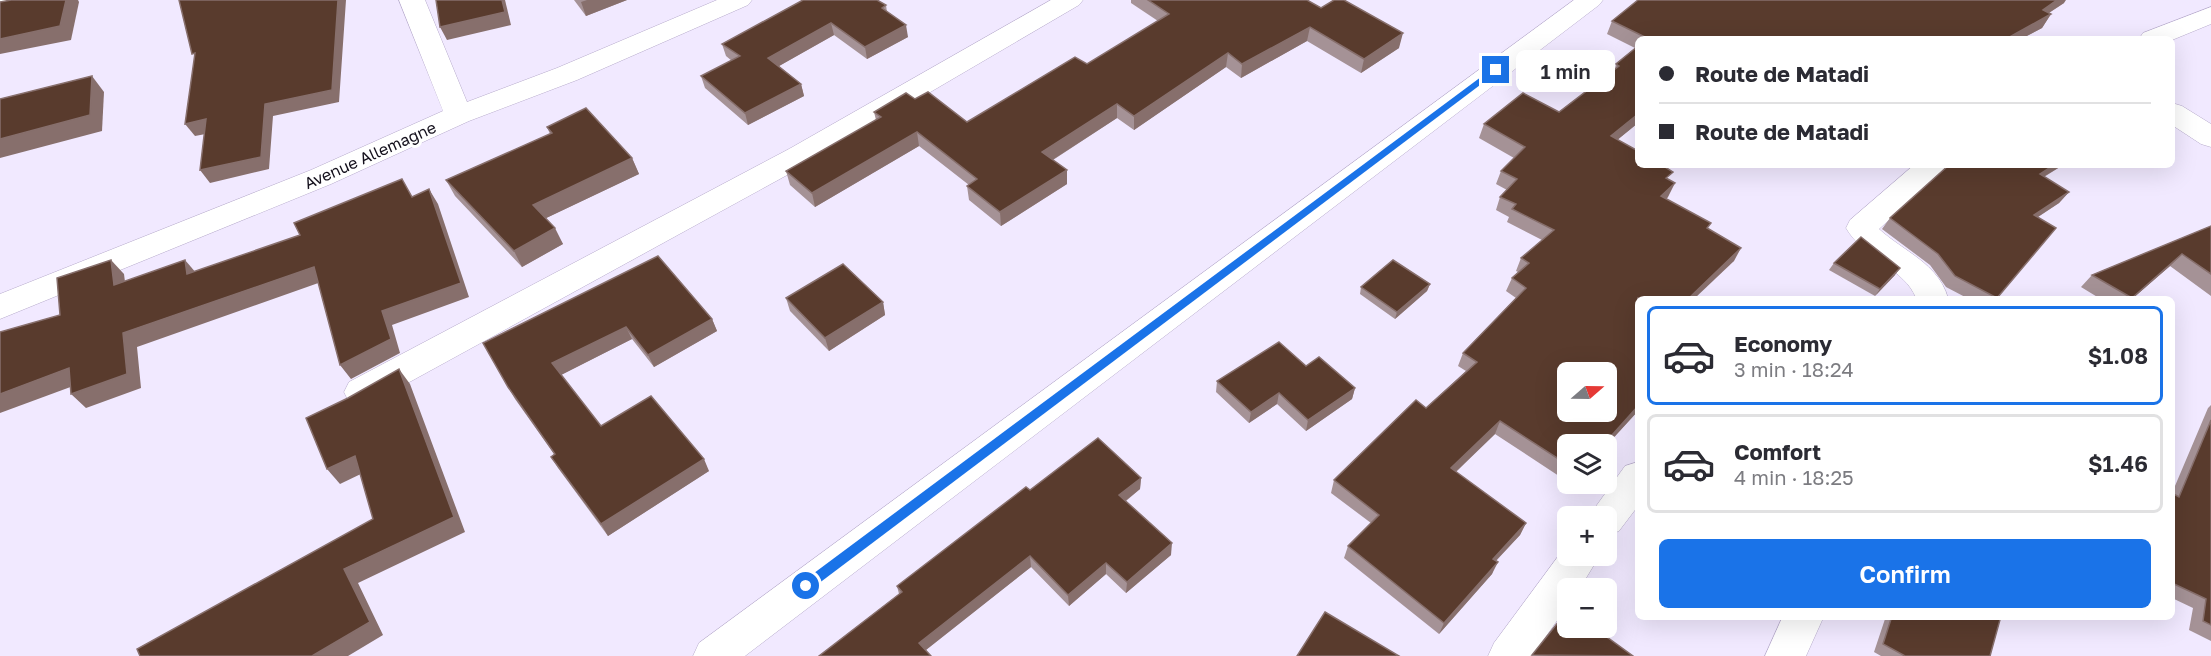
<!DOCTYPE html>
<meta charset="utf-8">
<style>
body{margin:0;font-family:"Golos Text",sans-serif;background:#f2f2f3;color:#2b2b33;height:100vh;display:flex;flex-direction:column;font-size:22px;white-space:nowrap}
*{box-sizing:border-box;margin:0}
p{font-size:20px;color:#7c7c81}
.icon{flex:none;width:33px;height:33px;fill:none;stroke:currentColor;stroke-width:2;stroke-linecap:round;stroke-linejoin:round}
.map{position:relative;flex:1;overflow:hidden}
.side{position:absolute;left:1635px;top:296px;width:540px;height:324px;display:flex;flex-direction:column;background:#fff;border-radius:9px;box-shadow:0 6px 24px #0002}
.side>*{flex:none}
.hud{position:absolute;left:1635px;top:36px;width:540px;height:132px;border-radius:9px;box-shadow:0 6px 24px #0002;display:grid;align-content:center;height:132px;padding:0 24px;background:#fff}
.needle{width:39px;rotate:70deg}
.controls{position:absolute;left:1557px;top:362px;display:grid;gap:12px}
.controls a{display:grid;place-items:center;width:60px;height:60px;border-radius:9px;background:#fff;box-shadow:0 6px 24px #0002;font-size:30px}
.end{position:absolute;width:27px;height:27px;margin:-14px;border:8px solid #1a73e8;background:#fff;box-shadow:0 0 0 3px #fff}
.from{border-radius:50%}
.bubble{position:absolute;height:42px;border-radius:9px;background:#fff;box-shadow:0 6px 24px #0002;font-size:20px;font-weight:600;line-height:42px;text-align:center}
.hud b{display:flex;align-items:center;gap:21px;height:57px;font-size:22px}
.hud b+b{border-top:2px solid #e1e1e2}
.hud i{width:15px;height:15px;background:#2b2b33}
ul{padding:10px 0 0;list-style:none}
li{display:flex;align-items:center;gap:18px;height:99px;margin:0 12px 9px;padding:0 12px;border:3px solid #e1e1e2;border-radius:9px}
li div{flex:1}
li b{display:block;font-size:22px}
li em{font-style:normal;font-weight:600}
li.on{border-color:#1a73e8}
li>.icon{width:54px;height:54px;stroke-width:1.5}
.action{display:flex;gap:12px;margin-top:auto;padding:12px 24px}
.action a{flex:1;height:69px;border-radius:9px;background:#1a73e8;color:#fff;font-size:24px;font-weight:600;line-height:69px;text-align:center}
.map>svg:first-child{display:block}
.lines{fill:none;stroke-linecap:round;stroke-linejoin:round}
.minor-casing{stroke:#b6aacb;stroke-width:1}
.trunk-casing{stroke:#b6aacb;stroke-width:1}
.minor{fill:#fff;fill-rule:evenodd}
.trunk{fill:#fff;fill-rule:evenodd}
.wall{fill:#a59296}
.shaded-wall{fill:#876f6c}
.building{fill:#593b2d;stroke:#876f6c;stroke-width:1.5;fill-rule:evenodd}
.route{fill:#1a73e8}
.labels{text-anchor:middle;stroke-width:6;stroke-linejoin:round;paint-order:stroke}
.street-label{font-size:16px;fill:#14101c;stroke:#fff}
</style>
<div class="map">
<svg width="2211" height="656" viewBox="0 0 2211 656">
<rect width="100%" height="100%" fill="#f1e9ff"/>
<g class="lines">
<!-- minor casing -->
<g class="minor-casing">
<g id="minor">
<path d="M0 0H14L10 5 1 8Z"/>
<path d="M399 0H425L467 102 557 68 717 0H752L748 5 577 80 469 121 331 184 0 319V294L311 170 443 111Z"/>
<path d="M1051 0H1083L1079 5 809 163 373 402 361 406 349 402 344 392 349 382 789 149Z"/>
<path d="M2211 7V24L2172 40 2139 39 2143 33Z"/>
<path d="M2172 103 2182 106 2211 124V147L2201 144 2172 125Z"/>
<path d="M1914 165H1947L1942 172 1879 229C1904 252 1938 263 1948 298H1916C1905 269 1864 259 1846 228L1850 220Z"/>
<path d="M1638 462V506L1619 531 1606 536V516H1589L1625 466Z"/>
<path d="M1568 543V555H1600L1580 588H1568V605L1532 656H1488L1494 643Z"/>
<path d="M1783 616H1824L1806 656H1765Z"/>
</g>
</g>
<!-- trunk casing -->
<g class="trunk-casing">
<path id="trunk" d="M1574 0H1603L1599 5 745 656H693L699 643Z"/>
</g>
<!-- minor -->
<use href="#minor" class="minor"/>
<!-- trunk -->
<use href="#trunk" class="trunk"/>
</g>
<!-- wall -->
<g class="wall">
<path d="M574 0H627L586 16Z"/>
<path d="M1131 0H1307L1399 48 1361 73 1307 41 1241 78 1226 67 1134 130 1117 118 1053 160 1067 184 1001 226 969 200 967 186 969 185 919 146 815 207 790 185 786 171 876 120 874 112 915 99 967 122 1087 64 1158 21 1131 3Z"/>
<path d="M2064 3 2049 13 2051 14 2042 28 2021 39H1638V123L1617 140 1669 180 1668 197 1666 199 1708 229 1734 261 1638 298V411L1606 446V444H1568V477L1565 480 1495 434 1456 472 1526 523 1520 535 1496 561 1492 574 1439 634 1344 558 1348 546 1371 523 1331 493 1334 480 1426 408 1466 371 1458 366 1463 353 1516 298 1506 291 1512 278 1518 272 1516 271 1521 258 1542 240 1507 222 1509 217 1496 210 1500 197 1507 190 1496 184 1501 171 1514 158 1479 138 1484 124 1559 112 1615 69 1616 64 1635 48 1607 34 1612 21Z"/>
<path d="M886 5 887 12 908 37 867 59 834 35 779 66 801 84 804 96 748 125 705 88 701 76 732 61 726 56 722 44Z"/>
<path d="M547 127 632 158 639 174 546 218 563 244 522 267 455 196 446 180 550 134Z"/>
<path d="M1949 165H2063L2044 177 2069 192 2059 203 2038 217 1997 298H1967L1946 287 1930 265 1882 229 1890 218Z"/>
<path d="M2211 226V296L2170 266 2133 298H2099L2081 287 2092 275Z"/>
<path d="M1834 263 1895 275 1875 296 1829 270Z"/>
<path d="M1430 284 1427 291 1395 319 1360 294 1361 287Z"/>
<path d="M786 298 883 302 885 315 829 351 790 311Z"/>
<path d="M712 319 717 331 654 367 632 339 561 375 601 426 709 471 608 536 558 468 551 457 554 454 515 399 483 343Z"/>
<path d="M1217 381 1355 388 1352 399 1306 431 1277 404 1249 423 1216 392Z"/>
<path d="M2211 405V641L2189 630 2193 608 2172 598V493L2208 408Z"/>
<path d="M1141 478 1140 489 1126 501 1171 555 1126 593 1106 574 1069 606 1031 567 926 650 819 656 899 594 897 586 1030 490Z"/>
<path d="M1886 616H2001L1990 656H1881L1874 652Z"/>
</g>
<!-- shaded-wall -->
<g class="shaded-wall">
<path d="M66 0H78L79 2 71 40 0 54V39Z"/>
<path d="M338 0H346L339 102 273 116 269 169 210 183 200 170Z"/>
<path d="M502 0H505L511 25 447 40 440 27Z"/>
<path d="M587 0H627L586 16 581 2Z"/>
<path d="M2057 0H2066L2064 3 2033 23 2043 10Z"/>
<path d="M2051 14 2042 28 2021 39H2006Z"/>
<path d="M831 23 834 35 772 70 768 58Z"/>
<path d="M906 25 908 37 867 59 865 47Z"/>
<path d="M1310 27 1307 41 1241 78 1242 64Z"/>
<path d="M1403 33 1399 48 1361 73 1364 59Z"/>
<path d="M1228 53 1226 67 1134 130V116Z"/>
<path d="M92 76 104 92 102 131 0 158V139Z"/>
<path d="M801 84 804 96 748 125 745 113Z"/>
<path d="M1117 104V118L1043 166 1042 152Z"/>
<path d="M1638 114V123L1605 150 1611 136Z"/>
<path d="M206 119 216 132 195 136 185 124Z"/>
<path d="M917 132 919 146 815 207 812 193Z"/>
<path d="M632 158 639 174 540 221 533 205Z"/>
<path d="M2054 165H2063L2030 185 2040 174Z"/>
<path d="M1067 170V184L1001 226 1000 212Z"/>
<path d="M1675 183 1668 197 1655 209 1661 196Z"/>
<path d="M429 189 438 204 469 297 392 325 400 353 351 379 340 365 382 311Z"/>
<path d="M2069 192 2059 203 2024 226 2034 215Z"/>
<path d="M555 228 563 244 522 267 514 251Z"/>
<path d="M1741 248 1734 261 1695 298H1689Z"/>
<path d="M2182 254 2170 266 2133 298H2132Z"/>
<path d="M111 260 124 274 127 299 114 285Z"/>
<path d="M185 260 197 274H187Z"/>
<path d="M314 267 324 281 137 347 141 388 86 408 71 394 123 333Z"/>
<path d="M1900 268 1895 275 1875 296 1880 289Z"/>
<path d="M1430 284 1427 291 1395 319 1397 312Z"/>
<path d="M883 302 885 315 829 351 825 338Z"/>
<path d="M712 319 717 331 654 367 648 355Z"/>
<path d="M626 327 632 339 559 376 552 363Z"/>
<path d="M69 368 84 382 0 413V394Z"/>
<path d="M399 369 410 384 465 532 358 583 383 635 348 656H312L344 569 454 517Z"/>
<path d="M1355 388 1352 399 1306 431 1308 420Z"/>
<path d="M1279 393 1277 404 1249 423 1251 412Z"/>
<path d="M1638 406V411L1606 446V444H1604Z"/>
<path d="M1500 421 1495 434 1446 481 1451 468Z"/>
<path d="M355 456 367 471 340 484 327 469Z"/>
<path d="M704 459 709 471 608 536 601 524Z"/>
<path d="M1141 478 1140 489 1119 506V495Z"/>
<path d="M1526 523 1520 535 1487 570 1493 559Z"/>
<path d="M1172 543 1171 555 1126 593 1127 582Z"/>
<path d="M1030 556 1031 567 922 653 919 643Z"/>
<path d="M1498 562 1492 574 1439 634 1444 623Z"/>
<path d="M1106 563V574L1069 606 1068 595Z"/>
</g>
<!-- building -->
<g class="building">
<path d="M11 0H66L60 26 0 39V2Z"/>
<path d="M179 0H338L332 90 265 104 261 157 200 170 206 119 185 124 195 53 192 54Z"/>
<path d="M436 0H502L505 12 440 27Z"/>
<path d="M803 0H877L886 5 882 8 906 25 865 47 831 23 768 58 801 84 745 113 701 76 740 56 722 44Z"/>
<path d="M1148 0H1307L1321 8 1334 0H1344L1403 33 1364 59 1310 27 1242 64 1228 53 1134 116 1117 104 1042 152 1067 170 1000 212 967 186 977 179 917 132 812 193 786 171 881 117 874 112 906 93 915 99 928 92 967 122 1075 57 1087 64 1169 14Z"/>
<path d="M1638 0H2057L2043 10 2051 14 2006 39H1646L1647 38 1612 21Z"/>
<path d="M1638 46V114L1611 136 1638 151V165H1662L1673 172 1666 178 1675 183 1661 196 1711 223 1707 228 1741 248 1689 298H1638V406L1604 444 1595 439 1591 444H1568V465L1500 421 1451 468 1526 523 1493 559 1498 562 1444 623 1348 546 1379 515 1334 480 1416 400 1426 408 1477 362 1463 353 1526 288 1512 278 1529 263 1521 258 1554 230 1512 209 1516 204 1500 197 1517 179 1501 171 1525 147 1484 124 1523 93 1559 112 1619 66 1616 64ZM1568 372H1606V411H1568Z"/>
<path d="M92 76 90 115 0 139V99Z"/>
<path d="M586 108 632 158 533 205 555 228 514 251 446 180 552 133 547 127Z"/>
<path d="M1949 165H2054L2040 174 2069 192 2034 215 2056 228 1997 298 1955 276 1938 254 1890 218Z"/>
<path d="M402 179 412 197 429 189 461 283 382 311 391 339 340 365 314 267 123 333 127 374 71 394 69 368 0 394V332L60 315 57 278 111 260 114 285 185 260 187 274 300 235 294 223Z"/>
<path d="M2211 226V274L2182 254 2132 298 2092 275Z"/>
<path d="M1861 237 1900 268 1880 289 1834 263Z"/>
<path d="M658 256 712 319 648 355 626 327 552 363 601 426 651 396 704 459 601 524 551 457 555 454 508 387 483 343Z"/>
<path d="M1393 260 1430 284 1397 312 1361 287Z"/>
<path d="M843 264 883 302 825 338 786 298Z"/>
<path d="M1279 342 1306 366 1319 357 1355 388 1308 420 1279 393 1251 412 1217 381Z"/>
<path d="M399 369 454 517 344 569 370 622 312 656H140L137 649 373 519 355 456 327 469 306 418 348 398Z"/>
<path d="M2211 420V625L2203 621 2206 599 2172 583V493L2179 497Z"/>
<path d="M1098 438 1141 478 1119 495 1172 543 1127 582 1106 563 1068 595 1030 556 919 643 931 656H819L902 592 897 586 1026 487 1030 490Z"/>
<path d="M1568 610V627H1593L1633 656 1532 655Z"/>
<path d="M1325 612 1399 656H1297Z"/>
<path d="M1892 616H2001L1990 656H1905L1883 644Z"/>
</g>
<!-- route -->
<path class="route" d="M1493 68 1500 70 810 590H802V582Z"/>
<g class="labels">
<!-- street labels -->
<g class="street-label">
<text transform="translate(370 155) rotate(-24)" y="6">Avenue Allemagne</text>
</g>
</g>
</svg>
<div class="controls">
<a><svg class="needle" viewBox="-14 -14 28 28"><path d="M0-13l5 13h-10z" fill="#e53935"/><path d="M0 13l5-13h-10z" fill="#7c7c81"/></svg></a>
<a><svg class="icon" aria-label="layers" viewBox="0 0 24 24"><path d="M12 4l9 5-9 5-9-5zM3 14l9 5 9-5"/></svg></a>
<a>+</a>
<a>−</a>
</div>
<i class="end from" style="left:806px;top:586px"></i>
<i class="end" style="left:1496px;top:70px"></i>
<div class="bubble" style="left:1516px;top:50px;width:99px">1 min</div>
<div class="hud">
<b><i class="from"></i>Route de Matadi</b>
<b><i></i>Route de Matadi</b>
</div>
<section class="side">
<ul>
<li class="on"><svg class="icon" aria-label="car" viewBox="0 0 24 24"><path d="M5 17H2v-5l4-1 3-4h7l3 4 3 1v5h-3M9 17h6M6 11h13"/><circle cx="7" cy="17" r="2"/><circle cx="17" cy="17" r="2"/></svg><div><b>Economy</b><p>3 min · 18:24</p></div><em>$1.08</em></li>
<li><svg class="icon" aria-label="car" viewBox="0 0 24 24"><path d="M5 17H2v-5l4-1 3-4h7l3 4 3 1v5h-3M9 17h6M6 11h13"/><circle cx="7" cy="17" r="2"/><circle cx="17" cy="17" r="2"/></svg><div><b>Comfort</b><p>4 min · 18:25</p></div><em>$1.46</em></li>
</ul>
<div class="action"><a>Confirm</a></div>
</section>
</div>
